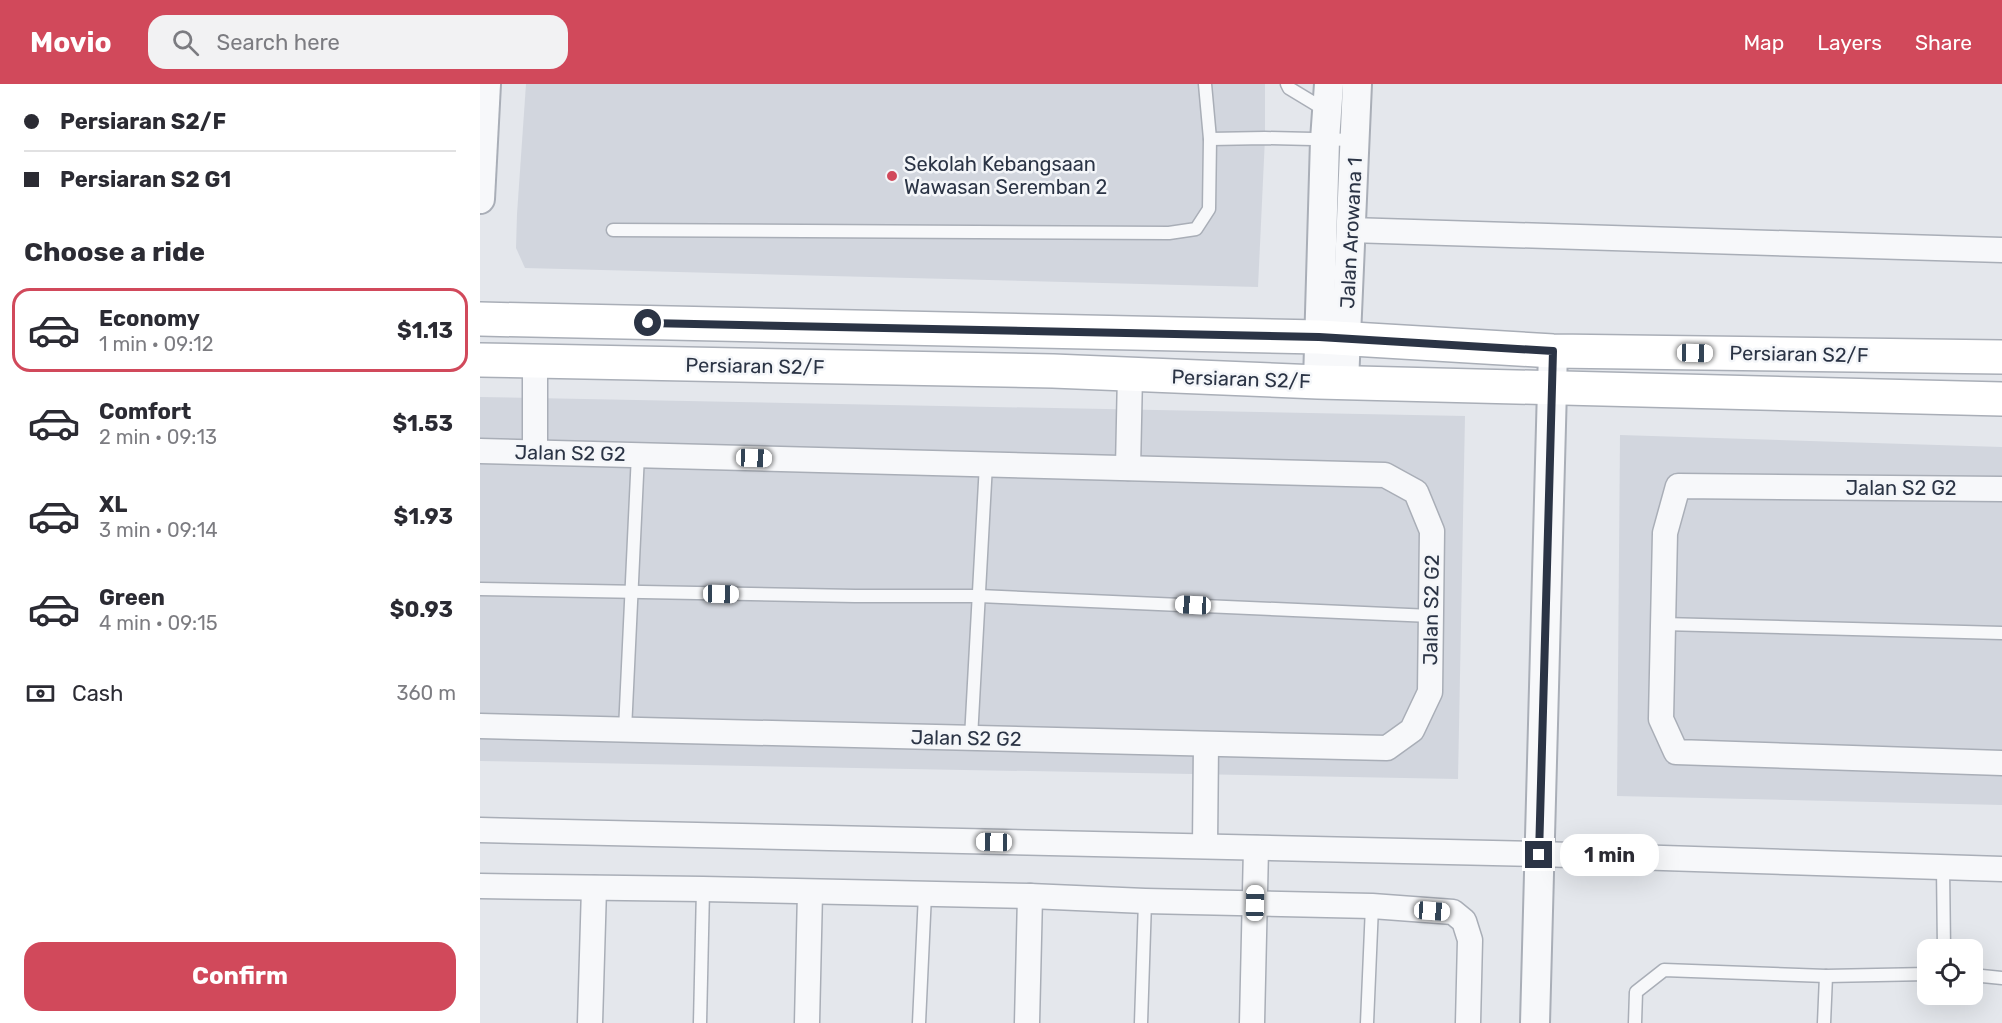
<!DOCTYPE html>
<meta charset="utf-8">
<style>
body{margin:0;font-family:Rubik,sans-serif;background:#f2f2f3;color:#2b2b33;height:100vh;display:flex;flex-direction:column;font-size:22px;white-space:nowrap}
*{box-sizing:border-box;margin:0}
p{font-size:20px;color:#7c7c81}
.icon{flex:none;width:33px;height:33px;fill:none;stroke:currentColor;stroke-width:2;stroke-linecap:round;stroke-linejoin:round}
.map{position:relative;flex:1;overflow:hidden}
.details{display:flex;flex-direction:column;background:#fff;width:480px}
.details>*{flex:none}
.hud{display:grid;align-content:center;height:132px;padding:0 24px;background:#fff}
.controls{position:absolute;left:1437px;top:855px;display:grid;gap:12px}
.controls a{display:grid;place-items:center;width:66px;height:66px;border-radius:12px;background:#fff;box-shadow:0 6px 24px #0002;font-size:30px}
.end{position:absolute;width:27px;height:27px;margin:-14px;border:8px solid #2b3445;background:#fff;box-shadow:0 0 0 3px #fff}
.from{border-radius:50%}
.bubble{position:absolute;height:42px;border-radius:18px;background:#fff;box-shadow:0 6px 24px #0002;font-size:20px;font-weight:700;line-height:42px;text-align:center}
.car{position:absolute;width:18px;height:36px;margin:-18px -9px;border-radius:8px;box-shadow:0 0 4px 2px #0007;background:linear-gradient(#fff 24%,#345 0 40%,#fff 0 76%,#345 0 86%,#fff 0)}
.hud b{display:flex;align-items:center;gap:21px;height:57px;font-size:22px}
.hud b+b{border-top:2px solid #e1e1e2}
.hud i{width:15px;height:15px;background:#2b2b33}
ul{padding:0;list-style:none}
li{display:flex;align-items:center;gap:18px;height:84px;margin:0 12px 9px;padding:0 12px;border:3px solid transparent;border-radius:18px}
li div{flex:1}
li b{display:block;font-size:22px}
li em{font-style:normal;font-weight:700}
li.on{border-color:#d1495b}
li>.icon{width:54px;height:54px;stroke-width:1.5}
h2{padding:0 24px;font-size:27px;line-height:72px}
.pay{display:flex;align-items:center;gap:15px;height:66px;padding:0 24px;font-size:22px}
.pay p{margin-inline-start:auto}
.primary-button{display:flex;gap:12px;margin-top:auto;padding:12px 24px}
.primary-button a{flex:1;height:69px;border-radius:18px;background:#d1495b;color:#fff;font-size:24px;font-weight:700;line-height:69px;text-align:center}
header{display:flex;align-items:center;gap:36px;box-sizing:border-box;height:84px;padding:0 30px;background:#d1495b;color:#fff}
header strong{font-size:28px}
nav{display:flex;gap:33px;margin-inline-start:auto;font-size:21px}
.search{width:420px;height:54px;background:#f2f2f3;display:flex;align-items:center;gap:15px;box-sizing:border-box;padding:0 21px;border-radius:18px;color:#7c7c81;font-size:22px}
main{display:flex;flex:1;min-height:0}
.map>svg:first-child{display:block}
.built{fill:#d2d6de}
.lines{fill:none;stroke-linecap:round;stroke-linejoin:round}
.service-casing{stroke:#a9aeb7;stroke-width:15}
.minor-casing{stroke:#a9aeb7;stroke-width:27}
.tertiary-casing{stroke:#a9aeb7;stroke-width:32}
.secondary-casing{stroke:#a9aeb7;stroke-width:36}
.service{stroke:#f7f8fa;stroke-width:12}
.minor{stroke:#f7f8fa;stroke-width:24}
.tertiary{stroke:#f7f8fa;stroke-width:28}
.secondary{stroke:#fff;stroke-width:33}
.route{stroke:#2b3445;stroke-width:8}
.poi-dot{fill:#d1495b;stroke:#f4f6f9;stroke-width:2}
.labels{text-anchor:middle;stroke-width:5;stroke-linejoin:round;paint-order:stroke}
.poi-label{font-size:20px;fill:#2b3445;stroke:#f4f6f9;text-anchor:start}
.street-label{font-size:20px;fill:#2b3445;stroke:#f4f6f9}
</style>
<header>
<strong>Movio</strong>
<div class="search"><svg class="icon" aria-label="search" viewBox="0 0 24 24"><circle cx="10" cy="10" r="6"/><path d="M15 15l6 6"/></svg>Search here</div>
<nav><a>Map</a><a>Layers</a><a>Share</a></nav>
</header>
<main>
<section class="details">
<div class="hud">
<b><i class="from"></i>Persiaran S2/F</b>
<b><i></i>Persiaran S2 G1</b>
</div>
<h2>Choose a ride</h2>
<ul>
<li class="on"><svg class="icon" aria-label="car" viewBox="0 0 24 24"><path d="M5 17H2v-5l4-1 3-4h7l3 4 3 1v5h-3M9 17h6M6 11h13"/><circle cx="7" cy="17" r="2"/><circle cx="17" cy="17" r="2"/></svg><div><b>Economy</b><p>1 min · 09:12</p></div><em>$1.13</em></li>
<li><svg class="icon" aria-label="car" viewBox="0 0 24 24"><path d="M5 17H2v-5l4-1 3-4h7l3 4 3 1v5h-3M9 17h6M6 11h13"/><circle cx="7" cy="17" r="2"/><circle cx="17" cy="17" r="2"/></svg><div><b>Comfort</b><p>2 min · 09:13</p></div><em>$1.53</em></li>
<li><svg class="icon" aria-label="car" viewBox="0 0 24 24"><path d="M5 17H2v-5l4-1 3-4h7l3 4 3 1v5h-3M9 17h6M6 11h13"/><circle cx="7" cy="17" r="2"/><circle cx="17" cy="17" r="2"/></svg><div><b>XL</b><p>3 min · 09:14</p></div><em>$1.93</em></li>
<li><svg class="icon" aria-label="car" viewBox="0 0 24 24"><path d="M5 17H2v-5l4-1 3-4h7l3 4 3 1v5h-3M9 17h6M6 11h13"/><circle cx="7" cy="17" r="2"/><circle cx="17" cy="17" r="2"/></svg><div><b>Green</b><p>4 min · 09:15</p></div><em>$0.93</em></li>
</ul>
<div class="pay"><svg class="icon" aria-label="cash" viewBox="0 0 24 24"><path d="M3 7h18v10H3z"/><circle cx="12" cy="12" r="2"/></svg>Cash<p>360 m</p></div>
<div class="primary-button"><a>Confirm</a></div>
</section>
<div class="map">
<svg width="1522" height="939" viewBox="0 0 1522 939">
<rect width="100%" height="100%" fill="#e4e7ec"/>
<!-- built -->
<g class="built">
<path d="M46 0H785V54L778 203 45 184 36 164 37 130Z"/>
<path d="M0 313 985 332 978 695 0 677Z"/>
<path d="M1140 351 1522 363V721L1137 712Z"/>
</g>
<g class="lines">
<!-- service casing -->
<g class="service-casing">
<g id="service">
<path d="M807 0 809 4 847 27"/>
<path d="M730 55 785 54 875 56"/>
<path d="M133 146 689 149 716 145 729 125 730 55 725 0"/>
<path d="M0 505 375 512H499L951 532"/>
<path d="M1183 540 1522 549"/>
<path d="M145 646 158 370"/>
<path d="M491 654 506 380"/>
<path d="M1463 783 1464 866"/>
<path d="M1492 891 1522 894"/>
<path d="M220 939 223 805"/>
<path d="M439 939 445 810"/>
<path d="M661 939 665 817"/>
<path d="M887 939 892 822"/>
<path d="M1155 939 1156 908 1184 886 1346 892 1448 890"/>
<path d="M1344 939 1346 892"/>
</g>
</g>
<!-- minor casing -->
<g class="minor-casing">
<g id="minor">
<path d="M870 146 1522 166"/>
<path d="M55 277V368"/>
<path d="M0 367 905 391 936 408 952 447 950 608 932 646 907 664 0 642"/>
<path d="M648 384 650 290"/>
<path d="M1522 405 1198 402 1185 449 1181 635 1196 668 1522 679"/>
<path d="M0 746 1059 770 1522 785"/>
<path d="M725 762 726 660"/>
<path d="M0 802 223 805 550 812 665 817 892 822 973 828 984 837 990 856 988 939"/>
<path d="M110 939 114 804"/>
<path d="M327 939 330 808"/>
<path d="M547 939 550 812"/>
<path d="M772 939 776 764"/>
</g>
</g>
<!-- tertiary casing -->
<g class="tertiary-casing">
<g id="tertiary">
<path d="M0 115 6 0"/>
<path d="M838 298 845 56 849 0"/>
<path d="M864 298 877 0"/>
<path d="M1055 939 1073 267"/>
</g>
</g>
<!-- secondary casing -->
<g class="secondary-casing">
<g id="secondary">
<path d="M0 235 839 253 1073 267 1522 273"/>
<path d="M0 276 573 287 838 298 1522 315"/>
</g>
</g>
<!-- service -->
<use href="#service" class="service"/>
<!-- minor -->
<use href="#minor" class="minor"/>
<!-- tertiary -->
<use href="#tertiary" class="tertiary"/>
<!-- secondary -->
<use href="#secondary" class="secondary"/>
</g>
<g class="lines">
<!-- route -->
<path class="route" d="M168 239 839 253 1073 267 1059 771"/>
</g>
<!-- markers -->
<circle class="poi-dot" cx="412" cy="92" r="6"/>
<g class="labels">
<!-- poi labels -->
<g class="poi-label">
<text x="424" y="87">Sekolah Kebangsaan<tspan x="424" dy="23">Wawasan Seremban 2</tspan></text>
</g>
<!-- street labels -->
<g class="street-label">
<text transform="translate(871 149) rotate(-87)" y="7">Jalan Arowana 1</text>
<text transform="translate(1319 270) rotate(1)" y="7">Persiaran S2/F</text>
<text transform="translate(275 282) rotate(1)" y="7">Persiaran S2/F</text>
<text transform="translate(761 295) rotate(2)" y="7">Persiaran S2/F</text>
<text transform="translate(90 369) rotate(1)" y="7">Jalan S2 G2</text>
<text x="1421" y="411">Jalan S2 G2</text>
<text transform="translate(951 526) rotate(-89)" y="7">Jalan S2 G2</text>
<text transform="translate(486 654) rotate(1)" y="7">Jalan S2 G2</text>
</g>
</g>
</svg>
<div class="controls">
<a><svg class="icon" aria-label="locate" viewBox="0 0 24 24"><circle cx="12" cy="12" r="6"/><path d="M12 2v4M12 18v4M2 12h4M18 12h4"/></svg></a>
</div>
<i class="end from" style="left:168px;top:239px"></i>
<i class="end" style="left:1059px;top:771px"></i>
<div class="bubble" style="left:1080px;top:750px;width:99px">1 min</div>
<i class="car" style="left:1215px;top:269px;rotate:91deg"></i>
<i class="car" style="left:274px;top:374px;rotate:92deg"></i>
<i class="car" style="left:241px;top:510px;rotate:91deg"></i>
<i class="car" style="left:713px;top:521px;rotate:273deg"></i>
<i class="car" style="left:514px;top:758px;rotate:271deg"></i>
<i class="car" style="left:775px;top:819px;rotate:1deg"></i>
<i class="car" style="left:952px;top:827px;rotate:94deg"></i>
</div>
</main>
